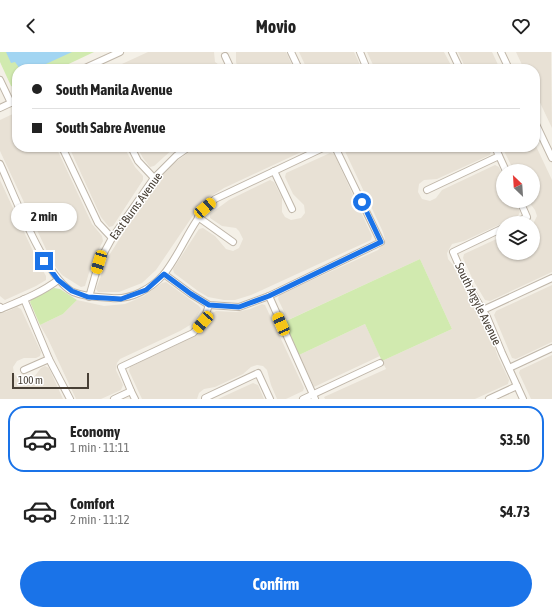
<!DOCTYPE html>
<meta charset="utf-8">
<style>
body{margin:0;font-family:"Asap Condensed",sans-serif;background:#f6f6f6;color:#222;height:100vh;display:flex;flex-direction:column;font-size:15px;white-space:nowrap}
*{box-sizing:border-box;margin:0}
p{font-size:13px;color:#767676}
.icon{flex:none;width:22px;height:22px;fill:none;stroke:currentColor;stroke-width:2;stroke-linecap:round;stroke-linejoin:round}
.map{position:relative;height:347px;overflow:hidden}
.panel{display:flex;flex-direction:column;background:#fff;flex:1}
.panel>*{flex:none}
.top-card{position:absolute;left:12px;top:12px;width:528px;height:88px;border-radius:16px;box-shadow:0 1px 3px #0004;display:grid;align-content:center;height:88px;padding:0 20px;background:#fff}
.needle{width:26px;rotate:335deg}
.fabs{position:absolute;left:496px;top:112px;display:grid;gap:8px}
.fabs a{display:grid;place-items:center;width:44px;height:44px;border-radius:50%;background:#fff;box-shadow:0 1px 3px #0004;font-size:20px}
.scale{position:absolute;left:12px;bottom:10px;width:77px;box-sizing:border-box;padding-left:4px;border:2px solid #484036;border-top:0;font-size:11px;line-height:14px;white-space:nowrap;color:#484036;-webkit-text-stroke:3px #fff;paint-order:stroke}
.end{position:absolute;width:18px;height:18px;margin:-9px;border:5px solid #1a73e8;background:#fff;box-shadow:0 0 0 2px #fff}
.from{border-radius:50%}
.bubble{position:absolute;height:28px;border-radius:14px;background:#fff;box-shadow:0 1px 3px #0004;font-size:13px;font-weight:700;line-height:28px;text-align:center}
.car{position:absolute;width:12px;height:24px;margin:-12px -6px;border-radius:5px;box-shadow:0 0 3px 1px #0007;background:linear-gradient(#f5c518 24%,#345 0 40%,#f5c518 0 76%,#345 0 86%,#f5c518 0)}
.top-card b{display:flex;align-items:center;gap:14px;height:38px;font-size:15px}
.top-card b+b{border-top:1px solid #e0e0e0}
.top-card i{width:10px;height:10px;background:#222}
ul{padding:7px 0 0;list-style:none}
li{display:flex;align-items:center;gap:12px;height:66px;margin:0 8px 6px;padding:0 12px;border:2px solid transparent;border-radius:16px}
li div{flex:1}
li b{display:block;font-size:15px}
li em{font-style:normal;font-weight:700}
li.on{border-color:#1a73e8}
li>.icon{width:36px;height:36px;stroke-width:1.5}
.action{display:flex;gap:8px;margin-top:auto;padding:8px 20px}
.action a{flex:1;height:46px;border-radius:24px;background:#1a73e8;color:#fff;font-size:16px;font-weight:700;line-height:46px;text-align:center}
header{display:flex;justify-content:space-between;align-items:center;height:52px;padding:0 20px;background:#fff;font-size:18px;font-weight:700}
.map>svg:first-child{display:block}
.residential{fill:#e8e1d5}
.green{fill:#d1eaaf}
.water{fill:#a2d5f2}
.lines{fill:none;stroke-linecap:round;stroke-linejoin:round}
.minor-casing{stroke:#c0b7aa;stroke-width:8}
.minor{stroke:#fff;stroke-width:6}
.route{stroke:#1a73e8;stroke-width:5}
.labels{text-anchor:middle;stroke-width:3;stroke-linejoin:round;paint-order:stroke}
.street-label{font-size:12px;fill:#484036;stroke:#fff}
</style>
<header><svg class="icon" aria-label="back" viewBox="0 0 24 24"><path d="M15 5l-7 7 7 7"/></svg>Movio<svg class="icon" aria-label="heart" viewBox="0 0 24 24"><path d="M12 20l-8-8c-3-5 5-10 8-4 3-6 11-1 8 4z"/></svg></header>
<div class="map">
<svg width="552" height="347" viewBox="0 0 552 347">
<rect width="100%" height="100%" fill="#f4f0e7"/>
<!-- residential -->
<g class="residential">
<path d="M148 0H214L215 10 225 17H111Z"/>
<path d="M236 0H286L294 17H238L236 10Z"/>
<path d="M299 0H354L362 17H307Z"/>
<path d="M367 0H444L453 17H375Z"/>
<path d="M458 0H492L500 17H466Z"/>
<path d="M516 0H551L552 76 535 40V17H524Z"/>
<path d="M17 60V95H56L92 172 102 184 103 189 92 211 85 234 81 235 62 223 52 210 0 99V68Z"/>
<path d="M535 92 552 128V220L490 249 485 248 473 228 463 206 464 202 503 184V201H533V172L537 164 535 158 528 149H533V119H514L502 95H535Z"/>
<path d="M69 95H124L135 115 143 124V128L113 174 109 175 101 165Z"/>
<path d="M137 95H175L154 114 150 115 143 106Z"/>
<path d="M196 95H312L224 136 207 147 194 162 156 218 142 231 119 240H98L96 237 108 205 154 133 170 114Z"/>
<path d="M343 95H490L491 99 490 103 437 127 424 128 419 132 418 140 422 147 430 149 436 146 442 138 495 113 499 115 503 124V149H515L520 160 518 164 464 189 452 192 447 201 448 207 453 213 466 239 488 276 498 305 509 328 508 332 475 347H325L324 345 386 317 382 309 452 277 420 207 288 268 278 247 279 243 378 198 384 191 385 187 383 180Z"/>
<path d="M330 101 334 102 372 184 371 188 251 243 235 248H224L208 245 198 239 174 221 173 217 199 177 203 176 215 184 226 197 233 199 239 196 243 187 239 179 236 176 222 174 210 166V162L229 148 270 128 274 130 282 146V160L285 165 291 168 301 166 305 161 304 153 293 142 285 125 286 121Z"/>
<path d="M0 128 38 210 46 224V228L36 234 5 248 0 244Z"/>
<path d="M166 230 199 254 201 257 196 266 190 273 180 279 120 307 117 311 116 318 123 333 121 338 101 347H76L48 287 40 273 63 262 77 248 104 254 125 252 144 244 162 231Z"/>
<path d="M552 233V290L516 307 512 306 494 263 496 259Z"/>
<path d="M262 252 265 253 304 336 303 339 286 347H277L271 333 267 318 263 314 257 313 251 315 243 322 215 335 204 337 199 341 197 347H142L129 319 130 315 191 286 202 277 212 261 216 259 236 260 250 257Z"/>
<path d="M17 255 21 257 41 300 40 304 36 306H24L17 309 13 315 14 322 20 328 27 329 34 325 41 316 45 314 49 316 63 347H0V261L6 260Z"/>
<path d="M365 272 380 304 314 335 299 303Z"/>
<path d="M552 303V347H531L519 321 520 318Z"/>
<path d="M253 331 258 333 264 347H218Z"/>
</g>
<!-- green -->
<g class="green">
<path d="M0 0H94L58 17H17L16 36 11 34 0 10Z"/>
<path d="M420 207 452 277 382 309 365 272 299 303 284 270Z"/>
<path d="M54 236 60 237 77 248 63 262 40 273 30 250 31 248Z"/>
</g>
<!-- water -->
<path class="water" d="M6 0H72L35 17H20L15 10 11 11Z"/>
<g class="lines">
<!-- minor casing -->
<g class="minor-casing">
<g id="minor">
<path d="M291 0 299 17"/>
<path d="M360 0 367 17"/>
<path d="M452 0 460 17"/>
<path d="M501 0 509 17"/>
<path d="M225 4 231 17"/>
<path d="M83 17 120 0"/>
<path d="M0 28 11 51"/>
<path d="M0 56 17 48"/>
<path d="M535 70 552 106"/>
<path d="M62 95 98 171 112 186"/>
<path d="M131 95 138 109 154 126"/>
<path d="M495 95 506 119"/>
<path d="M0 112C14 142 45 226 73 240 85 245 98 245 111 246 131 248 151 237 164 222 183 198 191 168 215 147L325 95"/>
<path d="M274 119 292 157"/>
<path d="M427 138 499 104"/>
<path d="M198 165 233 190"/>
<path d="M515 171 527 165 520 149"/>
<path d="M503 176 453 200 467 232 487 265 502 301 523 347"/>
<path d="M164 222 191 242 209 253 239 255 269 244 381 190 335 95"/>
<path d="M269 244 315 347"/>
<path d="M89 245 99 210 112 186 154 126 176 104 189 95"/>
<path d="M24 247 49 307 70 347"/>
<path d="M0 255 1 257C20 249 41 241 58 228"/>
<path d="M483 258 552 226"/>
<path d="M509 316 552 296"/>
<path d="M24 318 49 307"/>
<path d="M131 339 135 347"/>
<path d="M114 347 131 339 121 315 193 281 203 270 209 253"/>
<path d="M205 347V346L258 321 270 347"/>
<path d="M303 347 380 311"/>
<path d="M489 347 517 334"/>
</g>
</g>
<!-- minor -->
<use href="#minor" class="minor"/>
</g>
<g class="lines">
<!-- route -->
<path class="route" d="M44 209 58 228 72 239 88 245 121 247 146 238 164 222 191 242 209 253 239 255 269 244 381 190 362 150"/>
</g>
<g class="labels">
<!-- street labels -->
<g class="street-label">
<text transform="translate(136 154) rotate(-54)" y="4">East Burns Avenue</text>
<text transform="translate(478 252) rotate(64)" y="4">South Argyle Avenue</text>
</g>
</g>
</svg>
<div class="fabs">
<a><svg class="needle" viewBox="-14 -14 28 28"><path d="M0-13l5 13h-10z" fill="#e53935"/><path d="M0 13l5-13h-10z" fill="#767676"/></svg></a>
<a><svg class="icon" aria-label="layers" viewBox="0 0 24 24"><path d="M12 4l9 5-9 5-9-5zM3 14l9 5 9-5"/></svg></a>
</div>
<div class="scale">100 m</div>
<i class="end from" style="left:362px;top:150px"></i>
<i class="end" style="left:44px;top:209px"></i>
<div class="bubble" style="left:11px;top:151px;width:66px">2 min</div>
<i class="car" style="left:205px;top:156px;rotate:49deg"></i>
<i class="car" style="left:99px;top:210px;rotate:197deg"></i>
<i class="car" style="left:203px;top:270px;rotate:221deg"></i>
<i class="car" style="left:281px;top:272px;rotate:336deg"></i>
<div class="top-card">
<b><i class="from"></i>South Manila Avenue</b>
<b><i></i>South Sabre Avenue</b>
</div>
</div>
<section class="panel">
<ul>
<li class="on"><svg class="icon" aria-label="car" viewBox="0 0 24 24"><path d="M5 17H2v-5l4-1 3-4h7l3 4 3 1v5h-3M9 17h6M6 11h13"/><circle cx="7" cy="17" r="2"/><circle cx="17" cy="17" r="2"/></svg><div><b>Economy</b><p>1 min · 11:11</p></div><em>$3.50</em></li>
<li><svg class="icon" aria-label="car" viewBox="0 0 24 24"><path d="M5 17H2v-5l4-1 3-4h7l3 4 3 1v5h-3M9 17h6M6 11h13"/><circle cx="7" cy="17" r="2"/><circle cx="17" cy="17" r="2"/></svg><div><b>Comfort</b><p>2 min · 11:12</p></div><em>$4.73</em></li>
</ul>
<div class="action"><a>Confirm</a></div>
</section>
